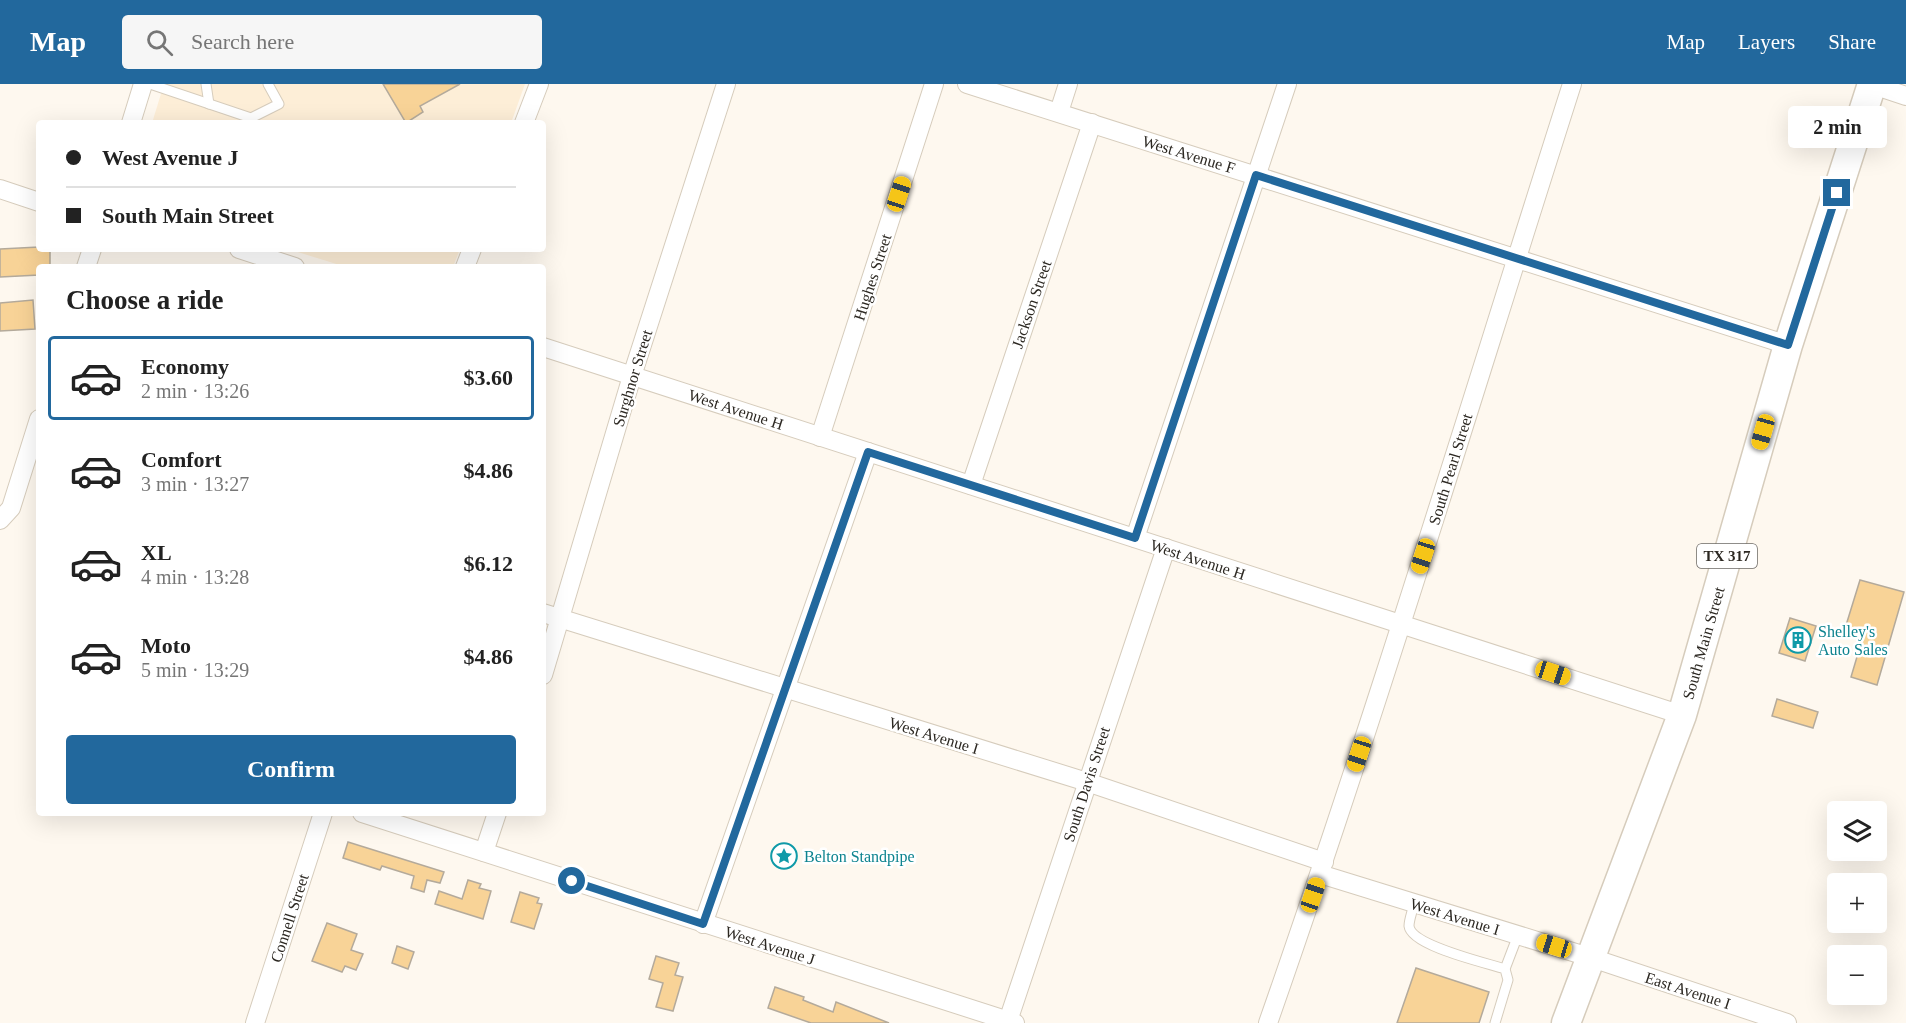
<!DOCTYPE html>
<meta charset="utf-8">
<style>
body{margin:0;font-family:"Times New Roman",serif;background:#f6f6f6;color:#222;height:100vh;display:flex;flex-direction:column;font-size:22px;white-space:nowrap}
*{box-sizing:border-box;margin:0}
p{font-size:20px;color:#767676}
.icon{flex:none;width:33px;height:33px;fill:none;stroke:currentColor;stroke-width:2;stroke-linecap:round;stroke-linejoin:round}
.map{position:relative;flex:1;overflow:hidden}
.details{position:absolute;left:36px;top:180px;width:510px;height:552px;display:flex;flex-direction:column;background:#fff;border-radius:6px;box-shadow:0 6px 24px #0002}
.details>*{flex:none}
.hud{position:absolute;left:36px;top:36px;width:510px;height:132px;border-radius:6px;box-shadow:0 6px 24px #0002;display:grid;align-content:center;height:132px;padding:0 30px;background:#fff}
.buttons{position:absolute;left:1827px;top:717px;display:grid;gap:12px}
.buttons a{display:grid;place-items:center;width:60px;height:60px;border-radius:6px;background:#fff;box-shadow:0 6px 24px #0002;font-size:30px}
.end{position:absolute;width:27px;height:27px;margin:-14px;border:8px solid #22689d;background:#fff;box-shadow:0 0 0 3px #fff}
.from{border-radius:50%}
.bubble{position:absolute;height:42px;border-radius:6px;background:#fff;box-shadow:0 6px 24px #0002;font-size:20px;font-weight:700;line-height:42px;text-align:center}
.car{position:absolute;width:18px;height:36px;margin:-18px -9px;border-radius:8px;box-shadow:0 0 4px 2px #0007;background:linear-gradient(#f5c518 24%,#345 0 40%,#f5c518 0 76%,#345 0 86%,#f5c518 0)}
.hud b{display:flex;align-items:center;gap:21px;height:57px;font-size:22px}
.hud b+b{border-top:2px solid #e0e0e0}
.hud i{width:15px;height:15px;background:#222}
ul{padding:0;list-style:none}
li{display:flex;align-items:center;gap:18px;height:84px;margin:0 12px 9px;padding:0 18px;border:3px solid transparent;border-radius:6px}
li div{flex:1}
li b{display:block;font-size:22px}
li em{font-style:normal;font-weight:700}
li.active{border-color:#22689d}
li>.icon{width:54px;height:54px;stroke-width:1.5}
h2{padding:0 30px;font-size:27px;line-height:72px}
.button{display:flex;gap:12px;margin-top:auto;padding:12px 30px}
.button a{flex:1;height:69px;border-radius:6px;background:#22689d;color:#fff;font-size:24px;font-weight:700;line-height:69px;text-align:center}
header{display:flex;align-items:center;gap:36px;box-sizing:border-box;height:84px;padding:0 30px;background:#22689d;color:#fff}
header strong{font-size:28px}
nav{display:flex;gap:33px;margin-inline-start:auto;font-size:21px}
.search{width:420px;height:54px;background:#f6f6f6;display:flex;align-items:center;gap:15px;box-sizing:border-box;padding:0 21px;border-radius:6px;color:#767676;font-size:22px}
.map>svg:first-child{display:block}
.built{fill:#fdeed7}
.building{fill:#f8d397;stroke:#b4aa9b;stroke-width:1.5}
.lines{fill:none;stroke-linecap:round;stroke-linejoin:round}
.service-casing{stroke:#d6ccbc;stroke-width:11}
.minor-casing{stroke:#d6ccbc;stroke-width:20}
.primary-casing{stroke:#d6ccbc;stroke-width:31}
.service{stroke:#fff;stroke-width:9}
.minor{stroke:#fff;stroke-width:18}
.primary{stroke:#fff;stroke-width:28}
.route{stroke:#22689d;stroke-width:8}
.labels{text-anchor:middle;stroke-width:5;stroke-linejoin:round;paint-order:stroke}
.shield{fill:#fff;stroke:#6b6864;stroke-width:1.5}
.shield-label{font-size:15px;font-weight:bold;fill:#2c2822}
.street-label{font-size:16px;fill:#2c2822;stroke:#fff}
.culture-label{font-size:16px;fill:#0d838f;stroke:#fff;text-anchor:start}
</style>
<header>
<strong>Map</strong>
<div class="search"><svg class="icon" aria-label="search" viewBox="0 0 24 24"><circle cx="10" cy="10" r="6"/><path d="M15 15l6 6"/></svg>Search here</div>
<nav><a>Map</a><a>Layers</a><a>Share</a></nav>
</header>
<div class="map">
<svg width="1906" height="939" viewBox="0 0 1906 939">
<rect width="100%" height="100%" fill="#fef8ef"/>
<!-- built -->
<g class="built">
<path d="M164 0H525L511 39H152Z"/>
<path d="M288 165H460L453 183H346Z"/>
</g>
<!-- building -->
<g class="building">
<path d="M383 0H460L420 22 423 28 406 39Z"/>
<path d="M39 163 50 165V183H39V191L0 193V165Z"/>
<path d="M33 216 35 245 0 247V219Z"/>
<path d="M1860 496 1904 508 1877 601 1851 593 1862 556 1843 551Z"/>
<path d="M1790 534 1816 542 1805 577 1779 569Z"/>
<path d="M1777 615 1818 628 1813 644 1772 632Z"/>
<path d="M348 758 444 788 440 799 427 796 424 808 411 804 414 792 382 782 380 786 343 774Z"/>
<path d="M468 796 481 800 479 804 491 807 483 835 435 820 439 807 462 815Z"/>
<path d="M520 808 539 814 537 819 542 820 534 845 511 838Z"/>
<path d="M327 839 357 850 351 866 363 870 356 886 345 882 342 888 312 877Z"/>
<path d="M397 862 414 868 408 885 392 879Z"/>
<path d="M656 872 679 879 675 891 683 893 673 927 656 923 663 899 649 895Z"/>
<path d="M1416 884 1489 908 1479 939H1397Z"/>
<path d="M775 903 804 913 803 916 833 928 836 918 889 939H811L768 924Z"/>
</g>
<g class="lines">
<!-- service casing -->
<g class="service-casing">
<g id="service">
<path d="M150 0 251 34 279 20 268 0"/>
<path d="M206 0 209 20"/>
<path d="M1414 819C1413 826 1409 835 1409 842 1411 862 1487 879 1505 885L1508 896 1495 939"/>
<path d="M1505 885 1518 851"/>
</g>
</g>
<!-- minor casing -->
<g class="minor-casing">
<g id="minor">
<path d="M967 0 1788 261"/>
<path d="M1870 0 1906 12"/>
<path d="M1059 28 1068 0"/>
<path d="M131 39 143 0"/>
<path d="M524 39 539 0"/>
<path d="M0 105 39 118"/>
<path d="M239 165 295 183"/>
<path d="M86 183 92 165"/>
<path d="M465 183 472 165"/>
<path d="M543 263 1682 631"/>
<path d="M820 353 934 0"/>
<path d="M971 401 1092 39"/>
<path d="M0 436 11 424 39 335"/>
<path d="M1135 454 1287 0"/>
<path d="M543 529 1087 698 1324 778"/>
<path d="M543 591 632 292 726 0"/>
<path d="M362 729 1015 939"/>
<path d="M484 768 497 729"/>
<path d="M1320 790 1589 873 1787 939"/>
<path d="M703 840 868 368"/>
<path d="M1008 937 1166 464"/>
<path d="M255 939 323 729"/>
<path d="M1268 939C1377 628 1472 313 1572 0"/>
</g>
</g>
<!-- primary casing -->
<g class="primary-casing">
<path id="primary" d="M1566 939 1682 631 1788 261 1872 0"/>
</g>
<!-- service -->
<use href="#service" class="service"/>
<!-- minor -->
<use href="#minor" class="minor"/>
<!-- primary -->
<use href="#primary" class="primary"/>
</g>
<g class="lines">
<!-- route -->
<path class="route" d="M572 797 703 840 868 368 1135 454 1256 91 1788 261 1837 109"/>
</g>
<!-- icons -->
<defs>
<g id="building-ring" transform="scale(1.35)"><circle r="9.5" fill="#fff" stroke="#0f9aa8" stroke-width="1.5"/><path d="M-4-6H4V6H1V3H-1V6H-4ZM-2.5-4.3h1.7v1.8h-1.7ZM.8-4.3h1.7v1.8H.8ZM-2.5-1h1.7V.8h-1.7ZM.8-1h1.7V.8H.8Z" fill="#0f9aa8"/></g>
<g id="sight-ring" transform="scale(1.35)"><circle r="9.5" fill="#fff" stroke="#0f9aa8" stroke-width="1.5"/><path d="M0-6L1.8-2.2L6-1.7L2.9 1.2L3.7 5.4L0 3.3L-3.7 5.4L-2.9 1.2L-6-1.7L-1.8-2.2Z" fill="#0f9aa8"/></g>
</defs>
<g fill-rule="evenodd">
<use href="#building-ring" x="1798" y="556"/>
<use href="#sight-ring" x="784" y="772"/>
</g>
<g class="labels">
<!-- shield labels -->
<rect class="shield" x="1697" y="460" width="60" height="24" rx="4.5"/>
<g class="shield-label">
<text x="1727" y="477">TX 317</text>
</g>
<!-- street labels -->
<g class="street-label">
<text transform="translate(1189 70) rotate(17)" y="6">West Avenue F</text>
<text transform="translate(872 193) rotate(-72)" y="6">Hughes Street</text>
<text transform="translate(1031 220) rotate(-71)" y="6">Jackson Street</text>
<text transform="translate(632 294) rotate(-73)" y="6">Surghnor Street</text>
<text transform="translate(736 325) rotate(18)" y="6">West Avenue H</text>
<text transform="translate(1450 385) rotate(-73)" y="6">South Pearl Street</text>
<text transform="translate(1198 475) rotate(18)" y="6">West Avenue H</text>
<text transform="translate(1703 559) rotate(-74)" y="6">South Main Street</text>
<text transform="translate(934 651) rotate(17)" y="6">West Avenue I</text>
<text transform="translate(1086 700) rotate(-72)" y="6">South Davis Street</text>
<text transform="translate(1455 832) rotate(17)" y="6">West Avenue I</text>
<text transform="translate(289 834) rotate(-72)" y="6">Connell Street</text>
<text transform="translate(770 861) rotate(18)" y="6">West Avenue J</text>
<text transform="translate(1688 906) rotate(18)" y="6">East Avenue I</text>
</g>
<!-- culture labels -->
<g class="culture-label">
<text x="1818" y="553">Shelley's<tspan x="1818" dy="18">Auto Sales</tspan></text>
<text x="804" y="778">Belton Standpipe</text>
</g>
</g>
</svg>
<div class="buttons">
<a><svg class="icon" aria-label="layers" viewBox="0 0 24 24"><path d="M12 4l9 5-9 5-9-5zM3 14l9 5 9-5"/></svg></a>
<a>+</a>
<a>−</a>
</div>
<i class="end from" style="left:572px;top:797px"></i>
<i class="end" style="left:1837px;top:109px"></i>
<div class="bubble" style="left:1788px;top:22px;width:99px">2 min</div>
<i class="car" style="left:899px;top:110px;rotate:18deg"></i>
<i class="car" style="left:1763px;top:348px;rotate:196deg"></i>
<i class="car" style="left:1423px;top:472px;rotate:198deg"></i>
<i class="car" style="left:1553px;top:589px;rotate:108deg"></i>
<i class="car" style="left:1359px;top:670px;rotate:198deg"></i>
<i class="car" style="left:1313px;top:811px;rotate:19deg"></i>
<i class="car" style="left:1554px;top:862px;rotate:287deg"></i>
<div class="hud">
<b><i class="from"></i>West Avenue J</b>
<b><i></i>South Main Street</b>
</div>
<section class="details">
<h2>Choose a ride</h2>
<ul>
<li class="active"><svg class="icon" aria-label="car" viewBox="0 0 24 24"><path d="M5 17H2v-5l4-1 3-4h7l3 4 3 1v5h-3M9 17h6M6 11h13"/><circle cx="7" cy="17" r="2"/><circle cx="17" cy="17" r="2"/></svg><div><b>Economy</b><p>2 min · 13:26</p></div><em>$3.60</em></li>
<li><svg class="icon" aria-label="car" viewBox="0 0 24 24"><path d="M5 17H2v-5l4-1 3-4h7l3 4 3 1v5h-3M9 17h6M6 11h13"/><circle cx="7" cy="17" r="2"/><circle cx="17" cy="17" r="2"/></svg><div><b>Comfort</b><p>3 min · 13:27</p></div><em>$4.86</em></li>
<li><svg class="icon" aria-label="car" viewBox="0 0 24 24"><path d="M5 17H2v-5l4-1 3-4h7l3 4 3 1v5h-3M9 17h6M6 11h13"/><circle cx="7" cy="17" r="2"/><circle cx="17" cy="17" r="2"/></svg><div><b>XL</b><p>4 min · 13:28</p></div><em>$6.12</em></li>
<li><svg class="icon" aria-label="car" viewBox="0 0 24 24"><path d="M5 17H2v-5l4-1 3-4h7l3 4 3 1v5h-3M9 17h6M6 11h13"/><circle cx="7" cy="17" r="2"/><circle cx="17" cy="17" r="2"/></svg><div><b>Moto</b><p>5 min · 13:29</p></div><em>$4.86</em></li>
</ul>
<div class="button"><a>Confirm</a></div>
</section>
</div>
